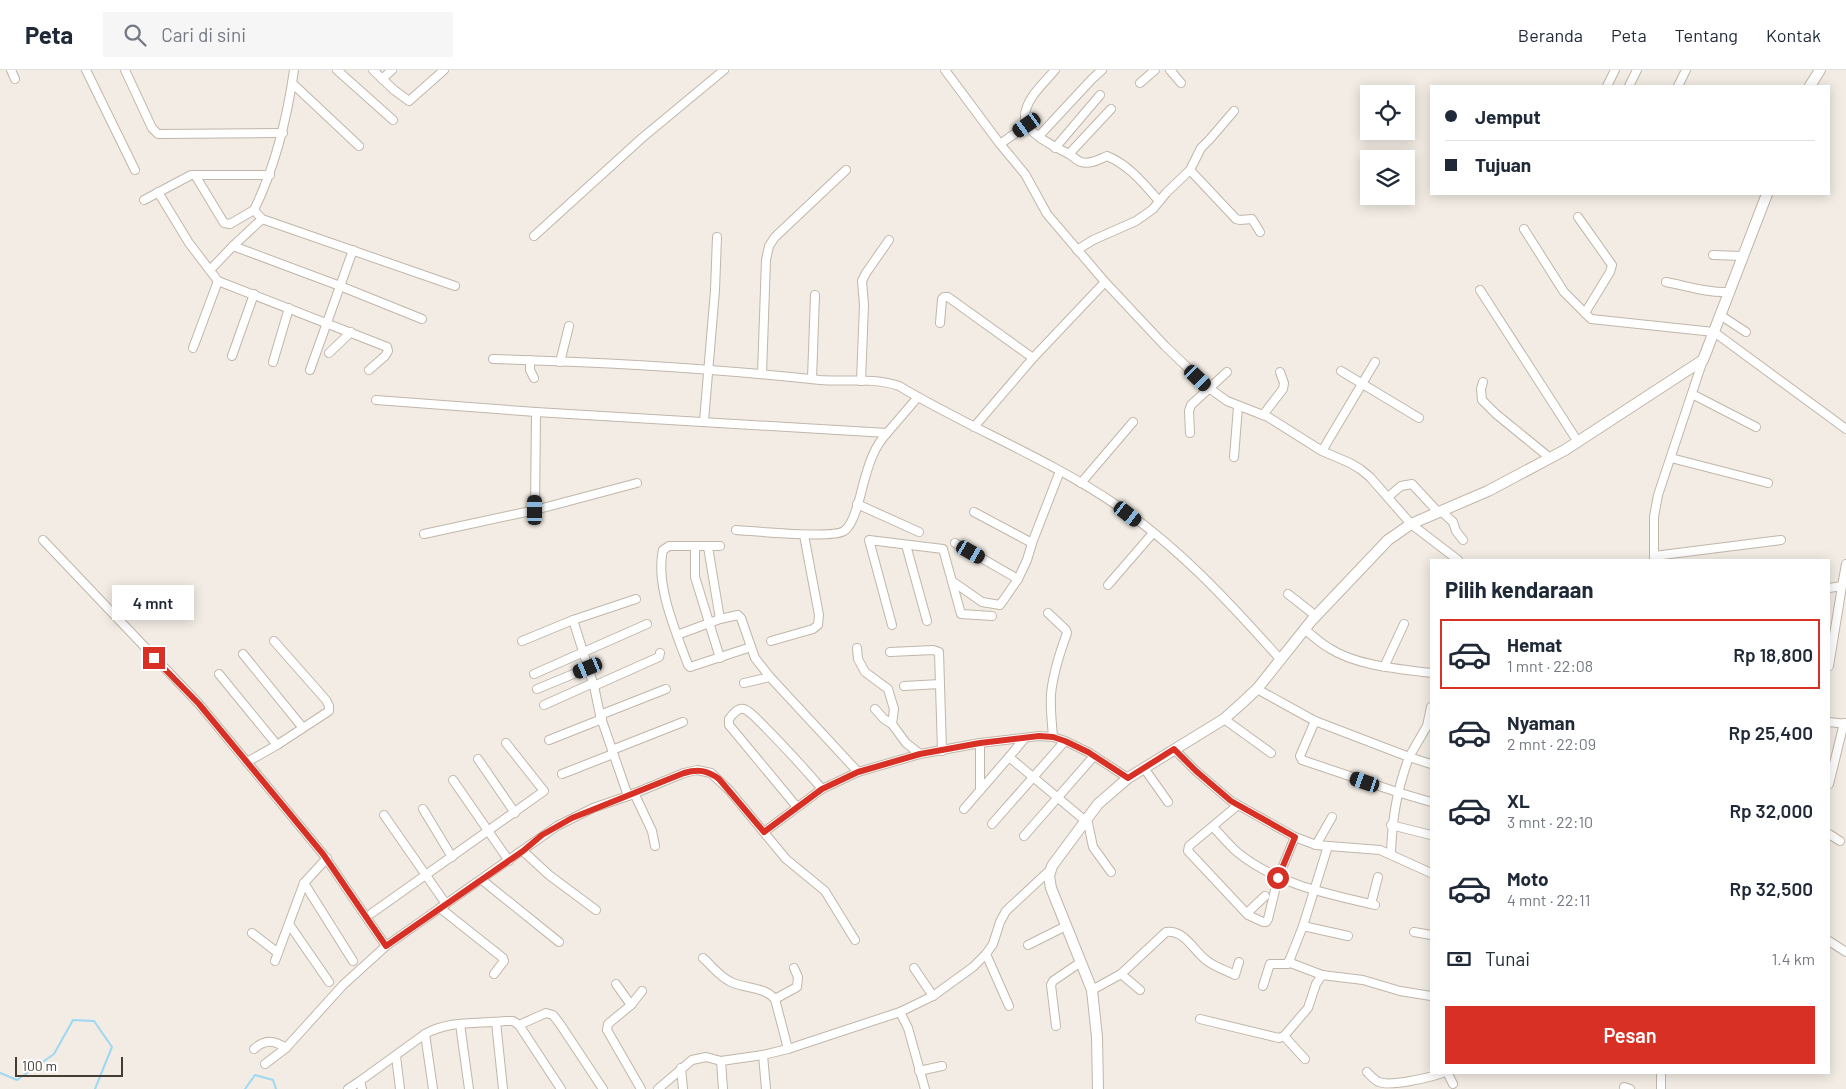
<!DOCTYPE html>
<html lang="id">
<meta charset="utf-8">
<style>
body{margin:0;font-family:Barlow,sans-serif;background:#f6f6f7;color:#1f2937;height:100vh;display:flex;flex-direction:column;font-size:19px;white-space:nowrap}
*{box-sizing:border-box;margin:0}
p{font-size:16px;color:#747a83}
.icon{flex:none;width:28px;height:28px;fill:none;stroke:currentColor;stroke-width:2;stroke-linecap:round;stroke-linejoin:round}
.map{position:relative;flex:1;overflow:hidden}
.drawer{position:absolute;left:1430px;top:489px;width:400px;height:515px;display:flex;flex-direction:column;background:#fff;border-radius:0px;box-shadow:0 2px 12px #0003}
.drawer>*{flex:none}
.top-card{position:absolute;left:1430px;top:15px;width:400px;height:110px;border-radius:0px;box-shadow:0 2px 12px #0003;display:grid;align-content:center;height:110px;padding:0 15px;background:#fff}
.buttons{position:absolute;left:1360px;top:15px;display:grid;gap:10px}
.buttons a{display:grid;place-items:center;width:55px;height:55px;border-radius:0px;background:#fff;box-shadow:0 2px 12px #0003;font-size:25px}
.scale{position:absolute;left:15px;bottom:12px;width:108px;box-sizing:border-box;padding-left:5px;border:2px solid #443c33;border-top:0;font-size:14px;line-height:18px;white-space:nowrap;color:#443c33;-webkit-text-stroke:4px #fff;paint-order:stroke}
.end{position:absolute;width:22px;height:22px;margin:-11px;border:6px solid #d93025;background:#fff;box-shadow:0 0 0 2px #fff}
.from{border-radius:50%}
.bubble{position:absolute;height:35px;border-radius:0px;background:#fff;box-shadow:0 2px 12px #0003;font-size:16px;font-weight:600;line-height:35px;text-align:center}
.car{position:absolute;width:15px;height:30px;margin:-15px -8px;border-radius:6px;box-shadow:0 0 4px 1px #0007;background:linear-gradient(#222 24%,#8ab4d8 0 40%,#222 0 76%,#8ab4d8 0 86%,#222 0)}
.top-card b{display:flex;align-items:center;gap:18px;height:48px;font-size:19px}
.top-card b+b{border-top:1px solid #e0e1e3}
.top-card i{width:12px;height:12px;background:#1f2937}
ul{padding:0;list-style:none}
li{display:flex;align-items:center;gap:15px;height:70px;margin:0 10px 8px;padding:0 5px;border:2px solid transparent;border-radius:0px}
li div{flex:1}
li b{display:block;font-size:19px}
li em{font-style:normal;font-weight:600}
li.selected{border-color:#d93025}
li>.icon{width:45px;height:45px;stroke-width:1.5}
h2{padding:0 15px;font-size:22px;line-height:60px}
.pay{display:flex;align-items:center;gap:12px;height:55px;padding:0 15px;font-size:19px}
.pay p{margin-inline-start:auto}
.primary-button{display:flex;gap:10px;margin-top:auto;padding:10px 15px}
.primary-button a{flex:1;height:58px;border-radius:0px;background:#d93025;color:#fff;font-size:20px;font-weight:600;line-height:58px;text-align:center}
header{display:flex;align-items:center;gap:30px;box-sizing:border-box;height:70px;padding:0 25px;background:#fff;border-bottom:1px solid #e0e1e3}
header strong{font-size:24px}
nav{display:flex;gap:28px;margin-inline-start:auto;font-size:18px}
.search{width:350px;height:45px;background:#f6f6f7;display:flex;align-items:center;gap:12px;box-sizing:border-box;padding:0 18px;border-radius:0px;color:#747a83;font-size:19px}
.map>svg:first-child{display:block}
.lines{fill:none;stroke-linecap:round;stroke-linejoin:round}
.stream{stroke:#9dd8f2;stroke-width:2}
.minor-casing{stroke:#c1b6a9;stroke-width:10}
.tertiary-casing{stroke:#c1b6a9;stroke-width:12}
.minor{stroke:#fff;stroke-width:8}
.tertiary{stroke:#fff;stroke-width:10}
.route{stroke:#d93025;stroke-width:6}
</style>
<header>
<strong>Peta</strong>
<div class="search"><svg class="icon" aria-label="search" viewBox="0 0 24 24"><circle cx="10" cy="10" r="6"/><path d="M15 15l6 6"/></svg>Cari di sini</div>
<nav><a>Beranda</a><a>Peta</a><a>Tentang</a><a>Kontak</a></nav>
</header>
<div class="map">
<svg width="1846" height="1019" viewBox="0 0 1846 1019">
<rect width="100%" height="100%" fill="#f2ece4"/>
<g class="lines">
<!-- stream -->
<g class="stream">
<path d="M0 1003 17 1010 54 984 73 950 94 951 112 977 95 1019"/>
<path d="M245 1019 255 1005 273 1010 276 1019"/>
</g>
<!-- minor casing -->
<g class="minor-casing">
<g id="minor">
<path d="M11 0 15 9"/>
<path d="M86 0 135 100"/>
<path d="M125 0 152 58 158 64 283 63"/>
<path d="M294 0C287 49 276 95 254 140L262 149 455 216"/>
<path d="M337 0 393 50"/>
<path d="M373 0 394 20 409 31 444 0"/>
<path d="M945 0 1000 74 1025 104 1047 144 1105 212 1165 276 1209 318 1227 331 1268 347 1322 381 1350 393 1360 399 1370 407 1411 454 1458 490"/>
<path d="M1055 0C1044 13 1024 30 1025 48 1026 64 1056 77 1069 84 1073 86 1077 91 1081 92 1090 95 1100 89 1107 86 1129 95 1144 114 1159 131"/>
<path d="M1170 0 1181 13"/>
<path d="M382 9 392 0"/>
<path d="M292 13 359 76"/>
<path d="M1140 13 1155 0"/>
<path d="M1607 16 1615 0"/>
<path d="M1629 16 1637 0"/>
<path d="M1678 16 1686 0"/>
<path d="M1039 66 1092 9 1102 0"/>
<path d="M1000 74 1027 55"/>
<path d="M1055 78 1100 25"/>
<path d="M1069 84 1111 39"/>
<path d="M1190 100 1236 149 1240 150 1252 149 1260 162"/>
<path d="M195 105 224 153 230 154 254 140"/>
<path d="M158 122 189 173 218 211 387 277 388 281 385 286 369 300"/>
<path d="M144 130 191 105H270"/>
<path d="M1578 147 1612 195 1610 202 1585 243"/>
<path d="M1524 159 1564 222 1591 249 1714 262 1846 359"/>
<path d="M534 166 642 68 724 0"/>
<path d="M233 176 340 216 422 249"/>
<path d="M1077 180 1093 170 1136 151 1153 139 1166 123 1190 100 1201 78 1210 69 1234 41"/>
<path d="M1713 185 1743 186"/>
<path d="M210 200 233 176 262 149"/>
<path d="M1666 212C1687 216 1707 223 1728 222"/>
<path d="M1480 220 1578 372"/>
<path d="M1720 245 1746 262"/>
<path d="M940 253 942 229 944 227H948L1033 288"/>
<path d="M193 278 218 211"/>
<path d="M329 283 351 262"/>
<path d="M232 286 254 224"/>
<path d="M493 289C602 292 711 298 820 310 845 312 874 307 899 316 969 358 1047 388 1115 434 1178 476 1230 533 1280 589"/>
<path d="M530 290V300L534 308"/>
<path d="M273 292 289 238"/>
<path d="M560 292 569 256"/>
<path d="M310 300 353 180"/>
<path d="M1341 301 1419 348"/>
<path d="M762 304 766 190 769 176 775 167 846 100"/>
<path d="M812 309 815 225"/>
<path d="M861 311 864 235 862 211 866 203 889 170"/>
<path d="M1483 312 1481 319 1482 330 1496 344 1550 388"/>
<path d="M1692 324 1756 357"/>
<path d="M376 330 536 342 887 363 918 327"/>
<path d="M1263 345 1283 319 1284 313 1280 302"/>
<path d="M704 351 715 220 717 167"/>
<path d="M974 357 1033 288 1105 212"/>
<path d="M1190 363 1189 341 1191 335 1227 302"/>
<path d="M1322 381 1375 292"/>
<path d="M1234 387 1238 337"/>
<path d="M1671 388 1768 413"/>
<path d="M1081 413 1133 352"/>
<path d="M1388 427 1401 416 1412 414 1438 442"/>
<path d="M857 434 919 462"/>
<path d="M535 440 536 342"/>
<path d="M1441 441 1453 452 1456 461 1463 470"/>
<path d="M974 442 1032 473"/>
<path d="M736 460C754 461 832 469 844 461 854 455 860 427 863 415 868 397 873 378 887 363"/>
<path d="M424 464 535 440 637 413"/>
<path d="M43 470 199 634 247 692"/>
<path d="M955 473 1018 509"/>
<path d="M906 475 927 551"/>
<path d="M720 476H669L663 480C655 515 676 562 688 595L690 597 751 577"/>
<path d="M695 477V507L720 588"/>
<path d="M708 477 720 549"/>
<path d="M1654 486 1781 470"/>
<path d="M1654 490V447L1658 425 1703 290"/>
<path d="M952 511 982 532 1000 535 1018 509 1027 490 1032 473 1060 401"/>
<path d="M1108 515 1153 463"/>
<path d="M1829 518 1842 516 1846 494"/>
<path d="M1288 524 1316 546"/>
<path d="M1048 543 1066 560 1067 563C1060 582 1053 603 1051 624 1050 638 1052 653 1053 667"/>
<path d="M573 550 594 616 600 645 628 726 684 703 697 700 711 703 729 720 786 789 825 821 855 870"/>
<path d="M892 555 869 470 943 479 961 544 992 546"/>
<path d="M1304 559C1312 565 1320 573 1329 578 1357 596 1399 599 1431 603"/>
<path d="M677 565 720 549 738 545 741 548 755 588 770 607"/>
<path d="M274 571 326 630 329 636V641L277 675 247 692 323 784 386 876"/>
<path d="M522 571 573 550 636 529"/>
<path d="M771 571 813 559 818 555 819 545 804 465"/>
<path d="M857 578 858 589 865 602 888 619 894 639 892 654 906 673 920 684"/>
<path d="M890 582 933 580 939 582 942 681"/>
<path d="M243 584 303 658"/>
<path d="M1829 596 1842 516"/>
<path d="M1384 597 1404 554"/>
<path d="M219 604 277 675"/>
<path d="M534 604 647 554"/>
<path d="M744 613 770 607 858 702"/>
<path d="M594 616 659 587 660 583"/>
<path d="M904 616 940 614"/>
<path d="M537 619 588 598"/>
<path d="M1257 619 1315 651 1409 687 1427 656 1431 637"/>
<path d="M544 635 593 613"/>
<path d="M875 639 884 649 892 654"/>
<path d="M600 645 666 619"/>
<path d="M1224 649 1271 683"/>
<path d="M1315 651 1300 686 1302 690 1397 722 1431 732"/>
<path d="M1829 652 1846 654"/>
<path d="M549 670 602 649"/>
<path d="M980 673V720"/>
<path d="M1174 679 1196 701 1231 731 1295 767 1316 775 1380 780 1431 803"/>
<path d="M612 680 683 652"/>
<path d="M1009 687 1025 668"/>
<path d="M478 689 515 743"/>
<path d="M1144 698 1168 732"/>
<path d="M562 704 613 684"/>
<path d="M453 710 509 791"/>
<path d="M1829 714 1844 653"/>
<path d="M634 723 652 761 655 776"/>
<path d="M1238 735 1189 776 1188 781 1248 845 1263 852H1266L1268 849 1278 808 1295 767"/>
<path d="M797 737 729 655V649C732 645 738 637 744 639 750 641 757 649 762 654 783 675 803 697 822 719"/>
<path d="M423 739 452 787"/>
<path d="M964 739 1009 687 1088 753 1093 777 1111 802"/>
<path d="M384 745 446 834"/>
<path d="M992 754 1065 671"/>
<path d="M1391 755 1431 765"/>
<path d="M1213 757C1221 765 1228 774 1237 782 1276 814 1327 824 1375 835"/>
<path d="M764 762 822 719 858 702 920 684 980 673 1039 666 1053 667 1065 671 1088 682 1128 708"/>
<path d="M1829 764 1840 771"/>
<path d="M1024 766 1094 686"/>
<path d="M1316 775 1332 747"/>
<path d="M1328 776 1303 856 1348 866"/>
<path d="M523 781 549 805 596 840"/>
<path d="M1391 784C1392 748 1397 720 1409 687L1431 694"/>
<path d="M482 810 559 872"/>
<path d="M304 813 353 891"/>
<path d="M1371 834 1378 807"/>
<path d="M440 838 503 888 504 891 494 904"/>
<path d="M372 843 544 721 506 673"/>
<path d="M1247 843 1265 826"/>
<path d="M289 854 329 912"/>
<path d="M1414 862 1431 865"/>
<path d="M252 863 278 883"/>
<path d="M1829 871 1846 882"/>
<path d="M1028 875 1066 856"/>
<path d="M986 884 1009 936"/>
<path d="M703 888C712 896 720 907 731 912 746 919 763 916 775 929L788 979"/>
<path d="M275 891 304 813 327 788"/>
<path d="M1288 892 1322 905"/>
<path d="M914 898 933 926"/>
<path d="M1121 904 1140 920"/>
<path d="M616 914 631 935 608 954 607 960 641 1019"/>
<path d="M1263 916 1270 894H1288L1303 856"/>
<path d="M1092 920 1121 904 1166 862C1185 860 1193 880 1206 890 1214 897 1226 900 1235 905L1239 892"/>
<path d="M775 929 797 917 798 907 794 898"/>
<path d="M631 935 642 921"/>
<path d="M900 942 908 958 925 1019"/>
<path d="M1200 949 1279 968 1284 966 1308 938 1316 914 1322 905 1363 910 1400 921 1431 926"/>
<path d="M496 952 503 1019"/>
<path d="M460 954 469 1019"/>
<path d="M1056 956 1051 915 1053 911 1081 892"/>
<path d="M425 964 433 1019"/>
<path d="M1284 966 1305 989"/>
<path d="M254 979C265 969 274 970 286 978L343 915 386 876 557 756 593 738 628 726"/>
<path d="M763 985 766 1019"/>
<path d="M396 986 400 1019"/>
<path d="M721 991 723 1019"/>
<path d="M265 994 286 978"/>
<path d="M681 998 683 1019"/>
<path d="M919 1001 942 996"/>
<path d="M1367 1002C1371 1006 1374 1010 1379 1012 1390 1017 1433 1007 1445 1002"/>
<path d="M1447 1002 1453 1014"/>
<path d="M1661 1002V1019"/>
<path d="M1624 1017 1630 1019"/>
<path d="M348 1019 360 1011"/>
<path d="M362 1019 360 1011 425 964C449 950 478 954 505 951H513L519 955"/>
<path d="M561 1019 519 955 546 943 553 945 560 954 603 1019"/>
<path d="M658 1019 692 990 706 987 721 991 763 985 788 979 900 942 933 926 973 897 986 884 993 874 1000 852 1006 841 1049 801"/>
</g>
</g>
<!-- tertiary casing -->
<g class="tertiary-casing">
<g id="tertiary">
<path d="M1810 16 1820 0"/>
<path d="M1098 1019 1097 967 1092 920 1051 818 1049 806 1052 796 1098 734 1128 708 1224 649 1242 633 1257 619 1312 550 1388 470 1411 454 1488 421 1565 380 1703 290 1767 124"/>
</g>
</g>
<!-- minor -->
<use href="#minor" class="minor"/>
<!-- tertiary -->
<use href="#tertiary" class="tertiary"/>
</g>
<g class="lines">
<!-- route -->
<path class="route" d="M154 588 199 634 323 784 386 876 523 781 542 765 572 748 684 703C698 699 707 700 719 709L764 762 822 719 858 702 920 684 980 673 1039 666 1053 667 1065 671 1088 682 1128 708 1174 679 1196 701 1231 731 1295 767 1278 808"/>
</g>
</svg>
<div class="buttons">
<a><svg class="icon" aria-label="locate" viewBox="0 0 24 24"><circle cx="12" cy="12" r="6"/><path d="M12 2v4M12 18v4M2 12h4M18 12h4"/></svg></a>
<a><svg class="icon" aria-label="layers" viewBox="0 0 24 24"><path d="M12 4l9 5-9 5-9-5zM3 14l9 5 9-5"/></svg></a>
</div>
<div class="scale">100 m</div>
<i class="end from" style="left:1278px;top:808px"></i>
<i class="end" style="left:154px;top:588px"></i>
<div class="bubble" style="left:112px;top:515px;width:82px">4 mnt</div>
<i class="car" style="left:1027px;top:55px;rotate:235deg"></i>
<i class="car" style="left:1198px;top:308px;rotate:134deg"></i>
<i class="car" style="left:535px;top:440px;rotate:0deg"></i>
<i class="car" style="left:1128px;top:444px;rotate:128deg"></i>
<i class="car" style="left:971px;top:482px;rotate:120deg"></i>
<i class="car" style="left:588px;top:598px;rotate:248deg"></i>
<i class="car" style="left:1365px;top:712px;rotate:289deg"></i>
<div class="top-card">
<b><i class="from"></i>Jemput</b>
<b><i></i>Tujuan</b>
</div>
<section class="drawer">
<h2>Pilih kendaraan</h2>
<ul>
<li class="selected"><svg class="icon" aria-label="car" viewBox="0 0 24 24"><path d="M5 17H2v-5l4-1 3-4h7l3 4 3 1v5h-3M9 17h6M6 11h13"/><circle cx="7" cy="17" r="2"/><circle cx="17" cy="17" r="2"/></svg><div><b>Hemat</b><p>1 mnt · 22:08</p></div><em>Rp 18,800</em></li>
<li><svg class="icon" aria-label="car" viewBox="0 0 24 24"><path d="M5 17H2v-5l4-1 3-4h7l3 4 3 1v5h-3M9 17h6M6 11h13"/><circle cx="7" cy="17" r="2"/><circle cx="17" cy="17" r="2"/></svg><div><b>Nyaman</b><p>2 mnt · 22:09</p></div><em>Rp 25,400</em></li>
<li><svg class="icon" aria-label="car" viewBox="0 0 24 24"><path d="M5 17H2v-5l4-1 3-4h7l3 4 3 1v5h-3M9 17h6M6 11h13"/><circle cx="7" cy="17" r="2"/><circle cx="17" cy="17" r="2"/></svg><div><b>XL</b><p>3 mnt · 22:10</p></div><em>Rp 32,000</em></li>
<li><svg class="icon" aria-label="car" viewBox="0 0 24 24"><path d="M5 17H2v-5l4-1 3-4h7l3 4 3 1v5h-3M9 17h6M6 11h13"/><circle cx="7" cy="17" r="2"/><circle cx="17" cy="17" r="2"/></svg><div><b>Moto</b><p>4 mnt · 22:11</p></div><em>Rp 32,500</em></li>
</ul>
<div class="pay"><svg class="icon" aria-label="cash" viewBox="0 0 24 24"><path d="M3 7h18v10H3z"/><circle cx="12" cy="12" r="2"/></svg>Tunai<p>1.4 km</p></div>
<div class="primary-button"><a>Pesan</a></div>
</section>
</div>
